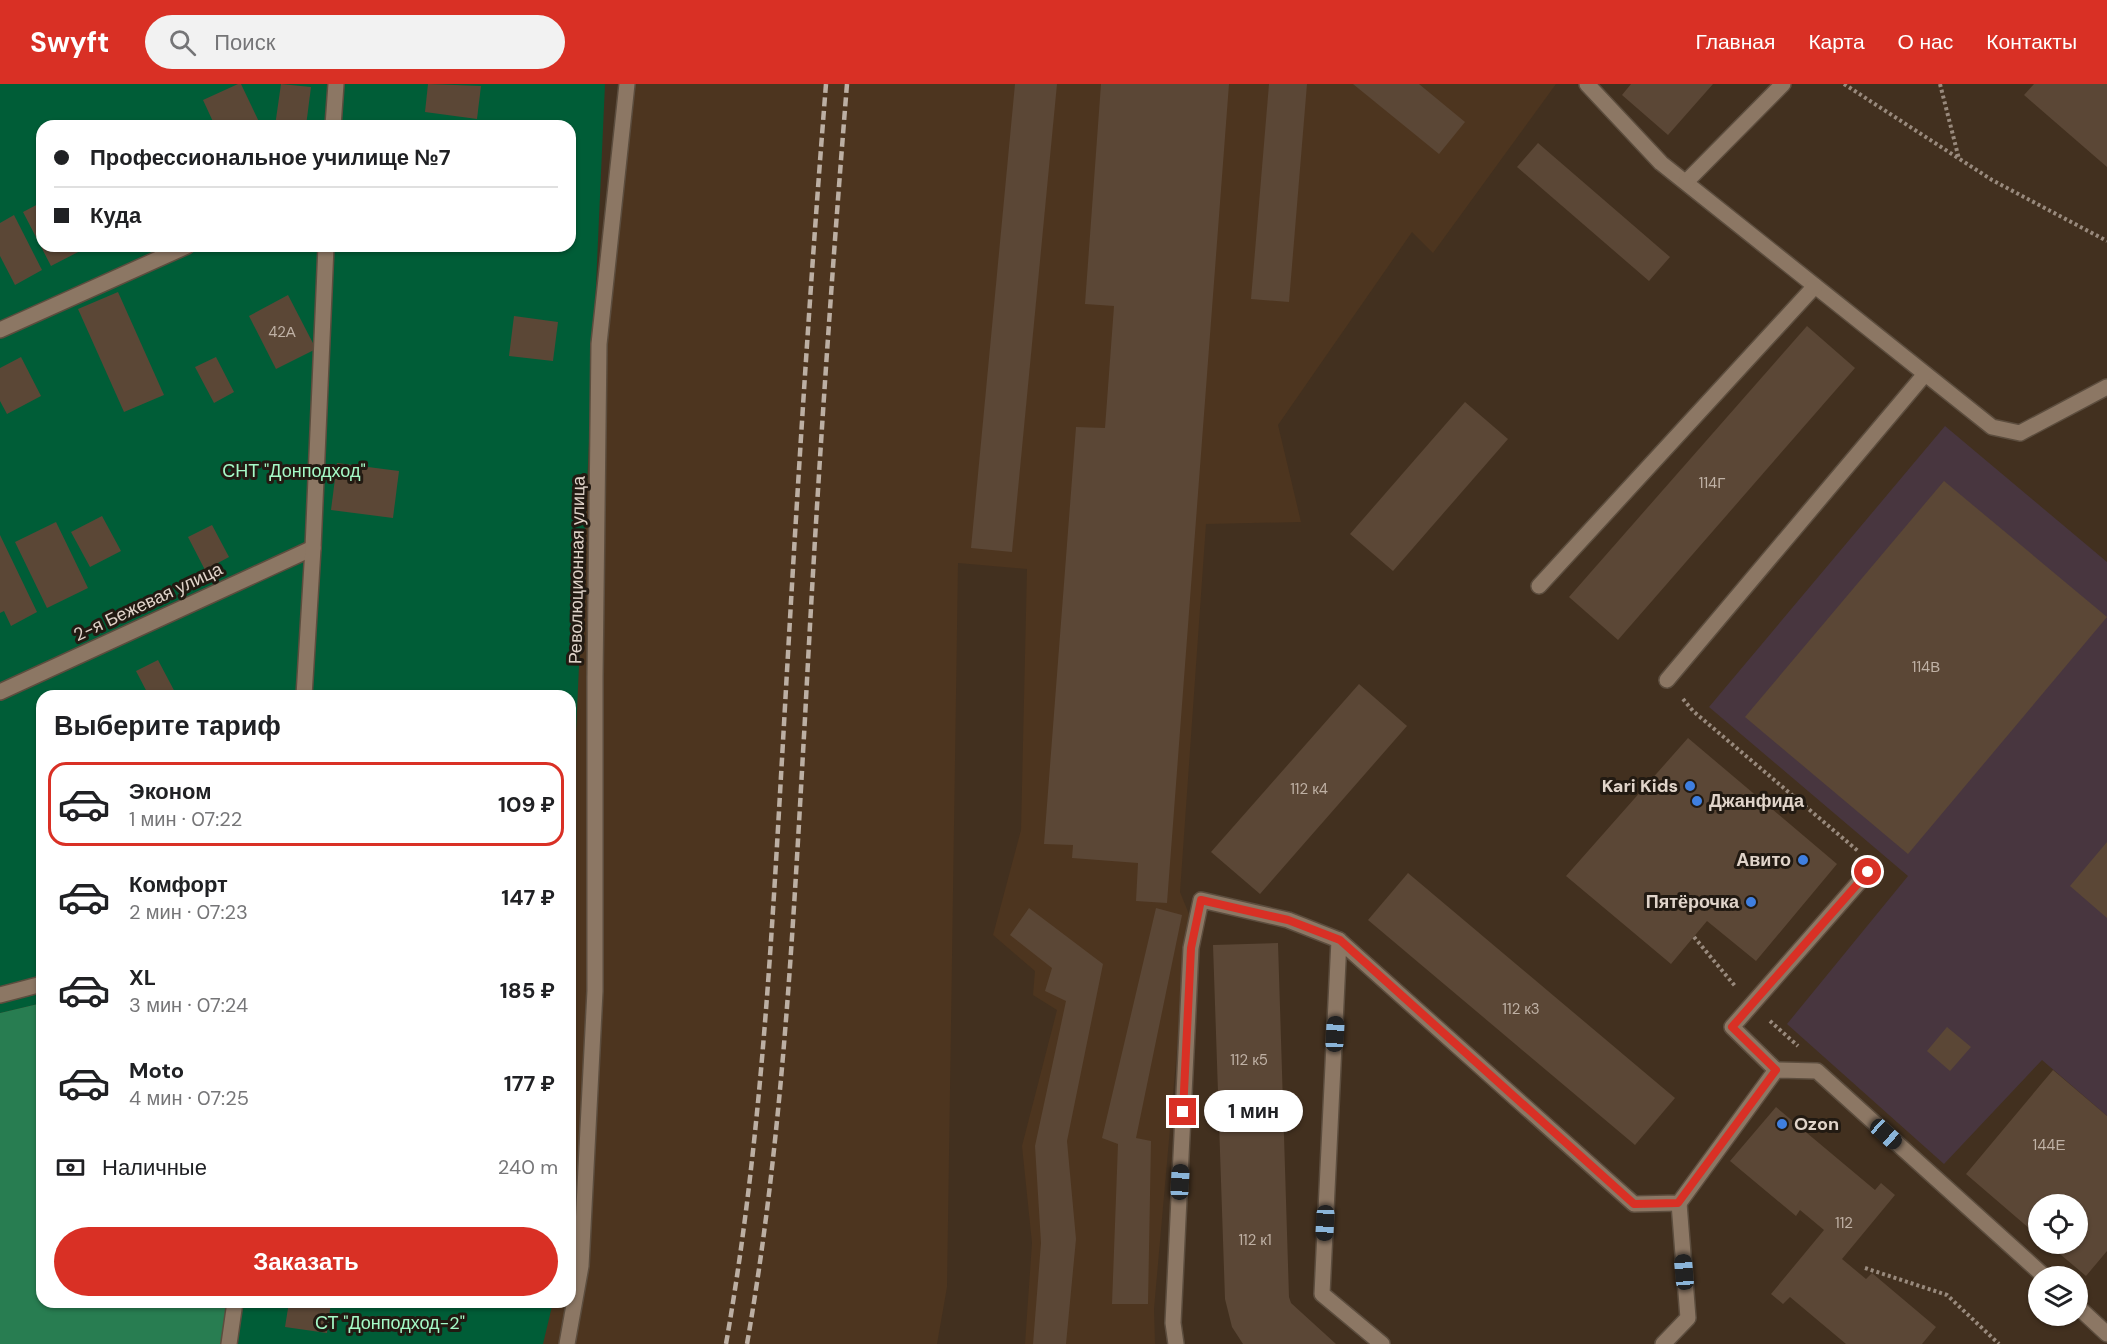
<!DOCTYPE html>
<html lang="ru">
<meta charset="utf-8">
<style>
body{margin:0;font-family:"DM Sans",sans-serif;background:#f2f2f2;color:#202124;height:100vh;display:flex;flex-direction:column;font-size:22px;white-space:nowrap}
*{box-sizing:border-box;margin:0}
p{font-size:20px;color:#757577}
.icon{flex:none;width:33px;height:33px;fill:none;stroke:currentColor;stroke-width:2;stroke-linecap:round;stroke-linejoin:round}
.map{position:relative;flex:1;overflow:hidden}
.sheet{position:absolute;left:36px;top:606px;width:540px;height:618px;display:flex;flex-direction:column;background:#fff;border-radius:18px;box-shadow:0 2px 4px #0004}
.sheet>*{flex:none}
.hud{position:absolute;left:36px;top:36px;width:540px;height:132px;border-radius:18px;box-shadow:0 2px 4px #0004;display:grid;align-content:center;height:132px;padding:0 18px;background:#fff}
.fabs{position:absolute;left:2028px;top:1110px;display:grid;gap:12px}
.fabs a{display:grid;place-items:center;width:60px;height:60px;border-radius:50%;background:#fff;box-shadow:0 2px 4px #0004;font-size:30px}
.end{position:absolute;width:27px;height:27px;margin:-14px;border:8px solid #d93025;background:#fff;box-shadow:0 0 0 3px #fff}
.from{border-radius:50%}
.bubble{position:absolute;height:42px;border-radius:21px;background:#fff;box-shadow:0 2px 4px #0004;font-size:20px;font-weight:700;line-height:42px;text-align:center}
.car{position:absolute;width:18px;height:36px;margin:-18px -9px;border-radius:8px;box-shadow:0 0 4px 2px #0007;background:linear-gradient(#222 24%,#8ab4d8 0 40%,#222 0 76%,#8ab4d8 0 86%,#222 0)}
.hud b{display:flex;align-items:center;gap:21px;height:57px;font-size:22px}
.hud b+b{border-top:2px solid #e0e0e0}
.hud i{width:15px;height:15px;background:#202124}
ul{padding:0;list-style:none}
li{display:flex;align-items:center;gap:18px;height:84px;margin:0 12px 9px;padding:0 6px;border:3px solid transparent;border-radius:18px}
li div{flex:1}
li b{display:block;font-size:22px}
li em{font-style:normal;font-weight:700}
li.current{border-color:#d93025}
li>.icon{width:54px;height:54px;stroke-width:1.5}
h2{padding:0 18px;font-size:27px;line-height:72px}
.pay{display:flex;align-items:center;gap:15px;height:66px;padding:0 18px;font-size:22px}
.pay p{margin-inline-start:auto}
.action{display:flex;gap:12px;margin-top:auto;padding:12px 18px}
.action a{flex:1;height:69px;border-radius:36px;background:#d93025;color:#fff;font-size:24px;font-weight:700;line-height:69px;text-align:center}
header{display:flex;align-items:center;gap:36px;box-sizing:border-box;height:84px;padding:0 30px;background:#d93025;color:#fff}
header strong{font-size:28px}
nav{display:flex;gap:33px;margin-inline-start:auto;font-size:21px}
.search{width:420px;height:54px;background:#f2f2f2;display:flex;align-items:center;gap:15px;box-sizing:border-box;padding:0 21px;border-radius:33px;color:#757577;font-size:22px}
.map>svg:first-child{display:block}
.built{fill:#4d351f}
.education{fill:#48363f}
.green{fill:#005d37;fill-rule:evenodd}
.forest{fill:#287d51}
.building{fill:#5b4736}
.lines{fill:none;stroke-linecap:round;stroke-linejoin:round}
.minor-casing{stroke:#5c4d3e;stroke-width:18}
.path{stroke:#998a7d;stroke-width:4;stroke-dasharray:3 3;stroke-linecap:butt}
.minor{stroke:#8c7764;stroke-width:15}
.rail{stroke:#bcafa3;stroke-width:4.5;stroke-dasharray:9 4.5;stroke-linecap:butt}
.route{stroke:#d93025;stroke-width:8}
.shop-dot{fill:#3f7fe0;stroke:#221a12;stroke-width:2}
.labels{text-anchor:middle;stroke-width:6;stroke-linejoin:round;paint-order:stroke}
.number-label{font-size:15px;fill:#bfb1a5}
.park-label{font-size:18px;fill:#a5fac7;stroke:#221a12}
.street-label{font-size:18px;fill:#e0d4ca;stroke:#221a12}
.poi-label{font-size:18px;font-weight:bold;fill:#e0d4ca;stroke:#221a12;text-anchor:end}
</style>
<header>
<strong>Swyft</strong>
<div class="search"><svg class="icon" aria-label="search" viewBox="0 0 24 24"><circle cx="10" cy="10" r="6"/><path d="M15 15l6 6"/></svg>Поиск</div>
<nav><a>Главная</a><a>Карта</a><a>О нас</a><a>Контакты</a></nav>
</header>
<div class="map">
<svg width="2107" height="1260" viewBox="0 0 2107 1260">
<rect width="100%" height="100%" fill="#42301f"/>
<!-- built -->
<path class="built" d="M622 0H1556L1433 169 1412 148 1278 341 1301 438 1206 440 1180 808 1189 830 1154 1225 1155 1260H1025L1032 1159 1022 1062 1057 926 1033 911 1035 887 993 851 1021 746 1027 485 958 479 947 1203 937 1260H494L499 1218H570V612H560Z"/>
<!-- education -->
<path class="education" d="M1945 342 2107 478V1032L2042 976 1944 1080 1787 940 1908 792 1709 623Z"/>
<!-- green -->
<g class="green">
<path d="M0 0H605L570 783V612H42V919L0 929ZM42 42H570V162H42Z"/>
<path d="M235 1218H553L543 1260H229Z"/>
</g>
<!-- forest -->
<path class="forest" d="M42 919V1218H235L229 1260H0V929Z"/>
<!-- building -->
<g class="building">
<path d="M238 0H241L261 42H215L203 16Z"/>
<path d="M281 0 311 3 306 42H275Z"/>
<path d="M428 0 481 2 477 35 425 28Z"/>
<path d="M1015 0H1057L1012 468 971 464Z"/>
<path d="M1101 0H1229L1167 819 1136 817 1138 779 1072 774 1073 761 1044 760 1076 343 1105 344 1114 222 1085 220Z"/>
<path d="M1269 0H1307L1289 218 1251 215Z"/>
<path d="M1353 0H1419L1465 38 1439 70Z"/>
<path d="M1631 0H1713L1668 51 1622 11Z"/>
<path d="M2034 0H2107V83L2024 11Z"/>
<path d="M1538 59 1670 173 1649 197 1517 83Z"/>
<path d="M42 118V162H79L82 166 51 182 23 128Z"/>
<path d="M14 131 42 186 15 201 0 172V139Z"/>
<path d="M118 208 164 311 124 328 78 225Z"/>
<path d="M288 211 316 265 276 285 249 232Z"/>
<path d="M514 232 558 238 553 277 509 272Z"/>
<path d="M1807 242 1855 284 1618 556 1569 513Z"/>
<path d="M21 273 41 312 7 330 0 317V284Z"/>
<path d="M216 273 234 308 214 319 195 283Z"/>
<path d="M1465 318 1508 355 1393 487 1350 450Z"/>
<path d="M337 379 399 387 393 434 331 426Z"/>
<path d="M1944 397 2107 533 1908 770 1745 633Z"/>
<path d="M102 432 121 467 90 483 71 448Z"/>
<path d="M56 438 88 504 47 524 15 458Z"/>
<path d="M212 441 229 473 205 486 188 453Z"/>
<path d="M0 451 37 528 11 542 4 527 0 529Z"/>
<path d="M158 576 177 612H149L136 587Z"/>
<path d="M1359 600 1407 642 1260 810 1211 768Z"/>
<path d="M1688 654 1837 780 1756 877 1707 837 1671 880 1566 792Z"/>
<path d="M2107 758V834L2070 802Z"/>
<path d="M1408 789 1675 1014 1635 1061 1368 836Z"/>
<path d="M1029 824 1103 880 1067 1057 1076 1155 1066 1260H1033L1041 1159 1035 1062 1066 917 1045 907 1052 884 1010 851Z"/>
<path d="M1156 824 1182 831 1136 1054 1151 1057 1148 1220H1112L1118 1060 1102 1054Z"/>
<path d="M1278 859 1289 1213 1291 1219 1336 1260H1243L1232 1243 1225 1215 1213 861Z"/>
<path d="M1947 943 1971 963 1950 987 1927 967Z"/>
<path d="M2053 986 2107 1032V1167L2086 1192 2048 1160H2078V1120H2038V1152L1966 1090Z"/>
<path d="M1776 1023 1875 1106 1881 1099 1895 1111 1842 1175 1866 1195 1872 1189 1936 1243 1922 1260H1846L1790 1213 1783 1220 1771 1210 1824 1146 1800 1126 1796 1132 1730 1077Z"/>
<path d="M289 1218H331L327 1249 285 1243Z"/>
</g>
<g class="lines">
<!-- minor casing -->
<g class="minor-casing">
<g id="minor">
<path d="M1587 0 1661 79 1992 343 2020 349 2107 303"/>
<path d="M333 42 336 0"/>
<path d="M1686 98 1783 0"/>
<path d="M0 246 187 162"/>
<path d="M1539 502 1815 202"/>
<path d="M1667 596 1925 290"/>
<path d="M0 608 313 464"/>
<path d="M304 612 313 464 326 162"/>
<path d="M0 911 42 900"/>
<path d="M1776 986 1732 943 1868 788"/>
<path d="M2078 1223 2107 1250"/>
<path d="M229 1260 235 1218"/>
<path d="M567 1260 581 1182 595 907V593L599 260 627 0"/>
<path d="M1176 1260 1173 1239 1191 864 1201 816 1288 836 1339 856"/>
<path d="M1382 1260 1322 1210 1339 856 1634 1120 1679 1119 1776 986 1817 987 2044 1192"/>
<path d="M1663 1260 1688 1234 1679 1119"/>
</g>
</g>
<!-- path -->
<g class="path">
<path d="M1844 0 1992 96 2107 157"/>
<path d="M1940 0 1959 75"/>
<path d="M1683 615 1693 627 1858 767"/>
<path d="M1694 853 1735 902"/>
<path d="M1770 937 1798 962"/>
<path d="M1865 1184 1947 1211 1999 1260"/>
</g>
<!-- minor -->
<use href="#minor" class="minor"/>
<!-- rail -->
<g class="rail">
<path d="M726 1260C762 1055 772 847 784 640 796 427 809 213 826 0"/>
<path d="M747 1260C783 1054 793 843 805 634 816 422 830 211 847 0"/>
</g>
</g>
<g class="lines">
<!-- route -->
<path class="route" d="M1183 1028 1191 864 1201 816 1288 836 1340 856 1634 1120 1678 1119 1776 986 1732 943 1868 788"/>
</g>
<!-- markers -->
<g class="shop-dot">
<circle cx="1690" cy="702" r="6"/>
<circle cx="1697" cy="717" r="6"/>
<circle cx="1803" cy="776" r="6"/>
<circle cx="1751" cy="818" r="6"/>
<circle cx="1782" cy="1040" r="6"/>
</g>
<g class="labels">
<!-- number labels -->
<g class="number-label">
<text x="282" y="253">42А</text>
<text x="1712" y="404">114Г</text>
<text x="1926" y="588">114В</text>
<text x="1309" y="710">112 к4</text>
<text x="1521" y="930">112 к3</text>
<text x="1249" y="981">112 к5</text>
<text x="2049" y="1066">144Е</text>
<text x="1844" y="1144">112</text>
<text x="1255" y="1161">112 к1</text>
</g>
<!-- park labels -->
<g class="park-label">
<text x="294" y="393">СНТ "Донподход"</text>
<text x="390" y="1245">СТ "Донподход-2"</text>
</g>
<!-- street labels -->
<g class="street-label">
<text transform="translate(577 486) rotate(-89)" y="6">Революционная улица</text>
<text transform="translate(148 518) rotate(-25)" y="6">2-я Бежевая улица</text>
</g>
<!-- poi labels -->
<g class="poi-label">
<text x="1678" y="708">Kari Kids</text>
<text x="1709" y="723" text-anchor="start">Джанфида</text>
<text x="1791" y="782">Авито</text>
<text x="1739" y="824">Пятёрочка</text>
<text x="1794" y="1046" text-anchor="start">Ozon</text>
</g>
</g>
</svg>
<div class="fabs">
<a><svg class="icon" aria-label="locate" viewBox="0 0 24 24"><circle cx="12" cy="12" r="6"/><path d="M12 2v4M12 18v4M2 12h4M18 12h4"/></svg></a>
<a><svg class="icon" aria-label="layers" viewBox="0 0 24 24"><path d="M12 4l9 5-9 5-9-5zM3 14l9 5 9-5"/></svg></a>
</div>
<i class="end from" style="left:1868px;top:788px"></i>
<i class="end" style="left:1183px;top:1028px"></i>
<div class="bubble" style="left:1204px;top:1006px;width:99px">1 мин</div>
<i class="car" style="left:1335px;top:950px;rotate:3deg"></i>
<i class="car" style="left:1886px;top:1050px;rotate:132deg"></i>
<i class="car" style="left:1180px;top:1098px;rotate:3deg"></i>
<i class="car" style="left:1325px;top:1139px;rotate:183deg"></i>
<i class="car" style="left:1684px;top:1188px;rotate:355deg"></i>
<div class="hud">
<b><i class="from"></i>Профессиональное училище №7</b>
<b><i></i>Куда</b>
</div>
<section class="sheet">
<h2>Выберите тариф</h2>
<ul>
<li class="current"><svg class="icon" aria-label="car" viewBox="0 0 24 24"><path d="M5 17H2v-5l4-1 3-4h7l3 4 3 1v5h-3M9 17h6M6 11h13"/><circle cx="7" cy="17" r="2"/><circle cx="17" cy="17" r="2"/></svg><div><b>Эконом</b><p>1 мин · 07:22</p></div><em>109 ₽</em></li>
<li><svg class="icon" aria-label="car" viewBox="0 0 24 24"><path d="M5 17H2v-5l4-1 3-4h7l3 4 3 1v5h-3M9 17h6M6 11h13"/><circle cx="7" cy="17" r="2"/><circle cx="17" cy="17" r="2"/></svg><div><b>Комфорт</b><p>2 мин · 07:23</p></div><em>147 ₽</em></li>
<li><svg class="icon" aria-label="car" viewBox="0 0 24 24"><path d="M5 17H2v-5l4-1 3-4h7l3 4 3 1v5h-3M9 17h6M6 11h13"/><circle cx="7" cy="17" r="2"/><circle cx="17" cy="17" r="2"/></svg><div><b>XL</b><p>3 мин · 07:24</p></div><em>185 ₽</em></li>
<li><svg class="icon" aria-label="car" viewBox="0 0 24 24"><path d="M5 17H2v-5l4-1 3-4h7l3 4 3 1v5h-3M9 17h6M6 11h13"/><circle cx="7" cy="17" r="2"/><circle cx="17" cy="17" r="2"/></svg><div><b>Moto</b><p>4 мин · 07:25</p></div><em>177 ₽</em></li>
</ul>
<div class="pay"><svg class="icon" aria-label="cash" viewBox="0 0 24 24"><path d="M3 7h18v10H3z"/><circle cx="12" cy="12" r="2"/></svg>Наличные<p>240 m</p></div>
<div class="action"><a>Заказать</a></div>
</section>
</div>
